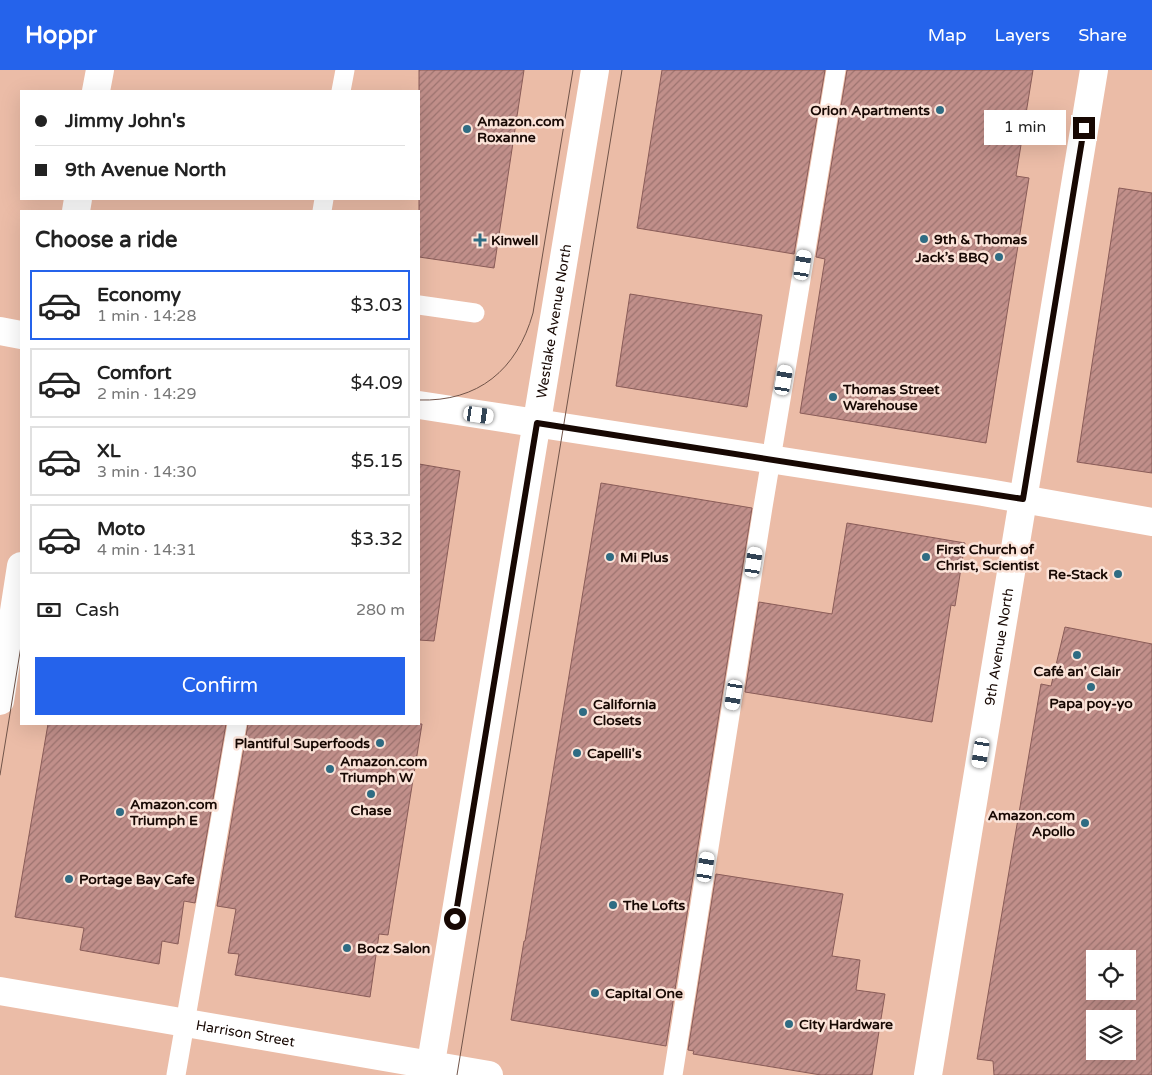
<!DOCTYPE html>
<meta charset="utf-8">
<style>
body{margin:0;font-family:"Varela Round",sans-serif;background:#f2f2f2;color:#222;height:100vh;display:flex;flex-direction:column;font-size:19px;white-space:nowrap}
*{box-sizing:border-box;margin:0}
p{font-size:16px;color:#767676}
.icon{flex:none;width:28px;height:28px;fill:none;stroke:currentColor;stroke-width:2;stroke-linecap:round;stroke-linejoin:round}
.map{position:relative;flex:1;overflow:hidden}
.side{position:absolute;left:20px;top:140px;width:400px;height:515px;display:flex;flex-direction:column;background:#fff;border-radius:0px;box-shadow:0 5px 20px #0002}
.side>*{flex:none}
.guide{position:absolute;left:20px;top:20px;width:400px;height:110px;border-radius:0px;box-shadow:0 5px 20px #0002;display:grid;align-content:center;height:110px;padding:0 15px;background:#fff}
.buttons{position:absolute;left:1086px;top:880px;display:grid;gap:10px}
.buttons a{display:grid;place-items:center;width:50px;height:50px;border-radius:0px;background:#fff;box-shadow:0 5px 20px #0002;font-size:25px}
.end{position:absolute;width:22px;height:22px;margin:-11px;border:6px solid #170803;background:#fff;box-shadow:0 0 0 2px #fff}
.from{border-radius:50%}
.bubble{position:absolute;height:35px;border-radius:0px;background:#fff;box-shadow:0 5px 20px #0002;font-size:16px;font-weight:600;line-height:35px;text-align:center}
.car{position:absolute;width:15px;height:30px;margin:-15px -8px;border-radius:6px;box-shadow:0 0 4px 1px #0007;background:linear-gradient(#fff 24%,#345 0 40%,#fff 0 76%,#345 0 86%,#fff 0)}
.guide b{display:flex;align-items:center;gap:18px;height:48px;font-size:19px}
.guide b+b{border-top:1px solid #e0e0e0}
.guide i{width:12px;height:12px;background:#222}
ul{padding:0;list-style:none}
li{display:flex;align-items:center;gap:15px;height:70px;margin:0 10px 8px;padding:0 5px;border:2px solid #e0e0e0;border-radius:0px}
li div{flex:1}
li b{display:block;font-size:19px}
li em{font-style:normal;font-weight:600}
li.on{border-color:#2563eb}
li>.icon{width:45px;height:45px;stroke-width:1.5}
h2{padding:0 15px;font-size:22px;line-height:60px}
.pay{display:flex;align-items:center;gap:12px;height:55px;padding:0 15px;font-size:19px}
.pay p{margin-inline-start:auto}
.primary-button{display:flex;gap:10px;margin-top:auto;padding:10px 15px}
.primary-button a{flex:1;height:58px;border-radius:0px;background:#2563eb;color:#fff;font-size:20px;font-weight:600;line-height:58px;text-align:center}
header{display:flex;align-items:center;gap:30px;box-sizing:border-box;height:70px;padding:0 25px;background:#2563eb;color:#fff}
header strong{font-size:24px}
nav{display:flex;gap:28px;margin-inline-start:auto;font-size:18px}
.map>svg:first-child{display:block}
.building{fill:url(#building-hatch);stroke:#8a5c58;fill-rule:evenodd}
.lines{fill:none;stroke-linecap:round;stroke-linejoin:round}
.service{stroke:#fff;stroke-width:19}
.minor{stroke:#fff;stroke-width:28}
.secondary{stroke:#fff;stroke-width:28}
.tram{stroke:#715449;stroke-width:1}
.route{stroke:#170803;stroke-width:6}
.poi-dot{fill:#2f6c83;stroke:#fbe3d8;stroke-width:2}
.labels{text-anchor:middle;stroke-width:5;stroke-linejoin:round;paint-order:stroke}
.poi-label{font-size:14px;font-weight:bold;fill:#170803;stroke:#fbe3d8;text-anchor:start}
.street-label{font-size:14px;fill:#170803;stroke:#fbe3d8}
</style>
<header>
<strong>Hoppr</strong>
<nav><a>Map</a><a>Layers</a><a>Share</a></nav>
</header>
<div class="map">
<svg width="1152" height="1005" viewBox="0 0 1152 1005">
<defs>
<pattern id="building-hatch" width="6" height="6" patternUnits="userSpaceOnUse" patternTransform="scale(1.25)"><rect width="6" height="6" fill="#c18f8a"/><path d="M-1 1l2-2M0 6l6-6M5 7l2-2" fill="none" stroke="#9c736f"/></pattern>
</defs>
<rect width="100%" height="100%" fill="#ebbca7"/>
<!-- building -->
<g class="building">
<path d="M419 0H524L494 198 419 187Z"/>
<path d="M662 0H825L794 184 637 158Z"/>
<path d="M847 0H1033L1016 106 1029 108 986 373 800 343 825 189 816 187Z"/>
<path d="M1119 118 1152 123V403L1077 392Z"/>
<path d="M630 224 762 245 747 337 616 316Z"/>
<path d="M419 394 460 401 434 571 419 570Z"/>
<path d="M601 413 752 438 666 976 511 950 524 871H525Z"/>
<path d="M847 453 965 473 955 536 951 535 932 652 745 622 759 532 832 544Z"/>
<path d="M1065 557 1152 574V1005H994L993 991 977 989 1041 614 1051 616ZM1095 889H1128V921H1095ZM1095 949H1128V981H1095Z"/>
<path d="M48 654H226L195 833 184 831 178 874 162 871 159 894 80 880 84 858 15 847Z"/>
<path d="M248 654H422L388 865 379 864 370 927 235 905 239 884 228 883 236 839 217 836Z"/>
<path d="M716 804 843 824 832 886 860 890 856 920 885 924 872 1005H821L693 984 694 981 688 980Z"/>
</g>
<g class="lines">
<!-- service -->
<g class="service">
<path d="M341 21 345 0"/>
<path d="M322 141 324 129"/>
<path d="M419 235 475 243"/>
<path d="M176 1005 237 654"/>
<path d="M673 1005 763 437 836 0"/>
</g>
<!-- minor -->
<g class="minor">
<path d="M96 21 100 0"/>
<path d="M76 141 78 129"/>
<path d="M0 261 21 265"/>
<path d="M419 335 983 422 1152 452"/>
<path d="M0 631 21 496"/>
<path id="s1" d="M0 921 489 1005"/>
</g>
<!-- secondary -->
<g class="secondary">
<path id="s2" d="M429 1005 595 0"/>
<path id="s3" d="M928 1005 1094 0"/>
</g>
<!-- tram -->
<g class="tram">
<path d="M419 330C478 332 517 300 533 243L573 0"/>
<path d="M0 705 21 576"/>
<path d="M457 1005 622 0"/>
</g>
</g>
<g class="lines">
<!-- route -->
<path class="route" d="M455 849 537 353 1023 429 1084 58"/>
</g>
<!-- markers -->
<g class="poi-dot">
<circle cx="940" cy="40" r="5"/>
<circle cx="467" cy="59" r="5"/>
<circle cx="924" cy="169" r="5"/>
<path d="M477.5 162.5h5v5h5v5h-5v5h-5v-5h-5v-5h5z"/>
<circle cx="999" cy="187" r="5"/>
<circle cx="833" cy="327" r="5"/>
<circle cx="610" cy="487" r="5"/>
<circle cx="926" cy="487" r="5"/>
<circle cx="1118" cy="504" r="5"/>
<circle cx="1077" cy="585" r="5"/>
<circle cx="1091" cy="617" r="5"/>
<circle cx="583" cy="642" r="5"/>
<circle cx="380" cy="673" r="5"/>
<circle cx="577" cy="683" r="5"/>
<circle cx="330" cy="699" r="5"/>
<circle cx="371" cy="724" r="5"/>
<circle cx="120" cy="742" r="5"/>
<circle cx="1085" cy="753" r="5"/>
<circle cx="69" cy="809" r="5"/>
<circle cx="613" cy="835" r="5"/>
<circle cx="347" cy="878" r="5"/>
<circle cx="595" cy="923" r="5"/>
<circle cx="789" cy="954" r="5"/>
</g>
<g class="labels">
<!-- poi labels -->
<g class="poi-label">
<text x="930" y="45" text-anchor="end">Orion Apartments</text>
<text x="477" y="56">Amazon.com<tspan x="477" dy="16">Roxanne</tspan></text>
<text x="934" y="174">9th &amp; Thomas</text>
<text x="491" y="175">Kinwell</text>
<text x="989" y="192" text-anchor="end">Jack’s BBQ</text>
<text x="843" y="324">Thomas Street<tspan x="843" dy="16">Warehouse</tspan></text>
<text x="936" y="484">First Church of<tspan x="936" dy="16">Christ, Scientist</tspan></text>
<text x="620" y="492">Mi Plus</text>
<text x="1108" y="509" text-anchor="end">Re-Stack</text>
<text x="1077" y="606" text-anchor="middle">Café an' Clair</text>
<text x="1091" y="638" text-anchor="middle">Papa poy-yo</text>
<text x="593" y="639">California<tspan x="593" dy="16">Closets</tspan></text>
<text x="370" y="678" text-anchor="end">Plantiful Superfoods</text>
<text x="587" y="688">Capelli's</text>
<text x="340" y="696">Amazon.com<tspan x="340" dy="16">Triumph W</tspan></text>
<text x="130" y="739">Amazon.com<tspan x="130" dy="16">Triumph E</tspan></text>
<text x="371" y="745" text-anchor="middle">Chase</text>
<text x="1075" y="750" text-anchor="end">Amazon.com<tspan x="1075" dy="16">Apollo</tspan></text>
<text x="79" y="814">Portage Bay Cafe</text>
<text x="623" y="840">The Lofts</text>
<text x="357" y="883">Bocz Salon</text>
<text x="605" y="928">Capital One</text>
<text x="799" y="959">City Hardware</text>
</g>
<!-- street labels -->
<g class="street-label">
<text dy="5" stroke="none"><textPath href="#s2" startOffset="764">Westlake Avenue North</textPath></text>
<text dy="5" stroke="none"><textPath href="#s3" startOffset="434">9th Avenue North</textPath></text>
<text dy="5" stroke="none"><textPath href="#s1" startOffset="249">Harrison Street</textPath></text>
</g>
</g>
</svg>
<div class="buttons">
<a><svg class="icon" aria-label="locate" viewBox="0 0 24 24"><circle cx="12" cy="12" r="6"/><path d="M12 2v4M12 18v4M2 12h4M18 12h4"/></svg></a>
<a><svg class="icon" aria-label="layers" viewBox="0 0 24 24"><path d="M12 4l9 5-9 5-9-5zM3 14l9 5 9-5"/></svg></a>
</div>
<i class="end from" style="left:455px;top:849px"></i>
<i class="end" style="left:1084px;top:58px"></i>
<div class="bubble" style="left:984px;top:40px;width:82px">1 min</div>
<i class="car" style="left:803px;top:195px;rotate:9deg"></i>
<i class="car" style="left:784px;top:310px;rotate:10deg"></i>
<i class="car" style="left:479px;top:345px;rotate:98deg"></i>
<i class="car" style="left:754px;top:492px;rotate:9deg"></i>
<i class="car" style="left:734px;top:625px;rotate:189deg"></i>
<i class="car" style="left:981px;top:683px;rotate:189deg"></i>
<i class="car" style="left:706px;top:797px;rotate:9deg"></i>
<div class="guide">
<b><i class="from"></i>Jimmy John's</b>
<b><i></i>9th Avenue North</b>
</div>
<section class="side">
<h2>Choose a ride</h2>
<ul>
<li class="on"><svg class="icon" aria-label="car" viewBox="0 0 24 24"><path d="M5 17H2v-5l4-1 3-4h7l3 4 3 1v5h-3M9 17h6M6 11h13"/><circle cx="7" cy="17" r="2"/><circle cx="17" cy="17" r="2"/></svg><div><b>Economy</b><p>1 min · 14:28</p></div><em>$3.03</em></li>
<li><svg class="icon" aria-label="car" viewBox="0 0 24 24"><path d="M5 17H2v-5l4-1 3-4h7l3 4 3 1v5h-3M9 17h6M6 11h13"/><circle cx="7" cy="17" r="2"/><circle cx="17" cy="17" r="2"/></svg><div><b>Comfort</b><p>2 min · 14:29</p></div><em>$4.09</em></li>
<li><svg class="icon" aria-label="car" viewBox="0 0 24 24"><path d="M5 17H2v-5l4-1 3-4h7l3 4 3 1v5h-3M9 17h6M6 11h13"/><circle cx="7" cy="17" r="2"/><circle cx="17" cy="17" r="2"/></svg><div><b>XL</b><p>3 min · 14:30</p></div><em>$5.15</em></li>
<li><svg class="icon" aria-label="car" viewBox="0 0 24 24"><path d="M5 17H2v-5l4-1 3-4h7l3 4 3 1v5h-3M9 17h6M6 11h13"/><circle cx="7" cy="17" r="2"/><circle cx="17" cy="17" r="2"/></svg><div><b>Moto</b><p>4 min · 14:31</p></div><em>$3.32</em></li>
</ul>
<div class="pay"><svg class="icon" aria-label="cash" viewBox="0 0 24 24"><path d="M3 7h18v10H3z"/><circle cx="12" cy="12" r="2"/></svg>Cash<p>280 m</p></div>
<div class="primary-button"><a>Confirm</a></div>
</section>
</div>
